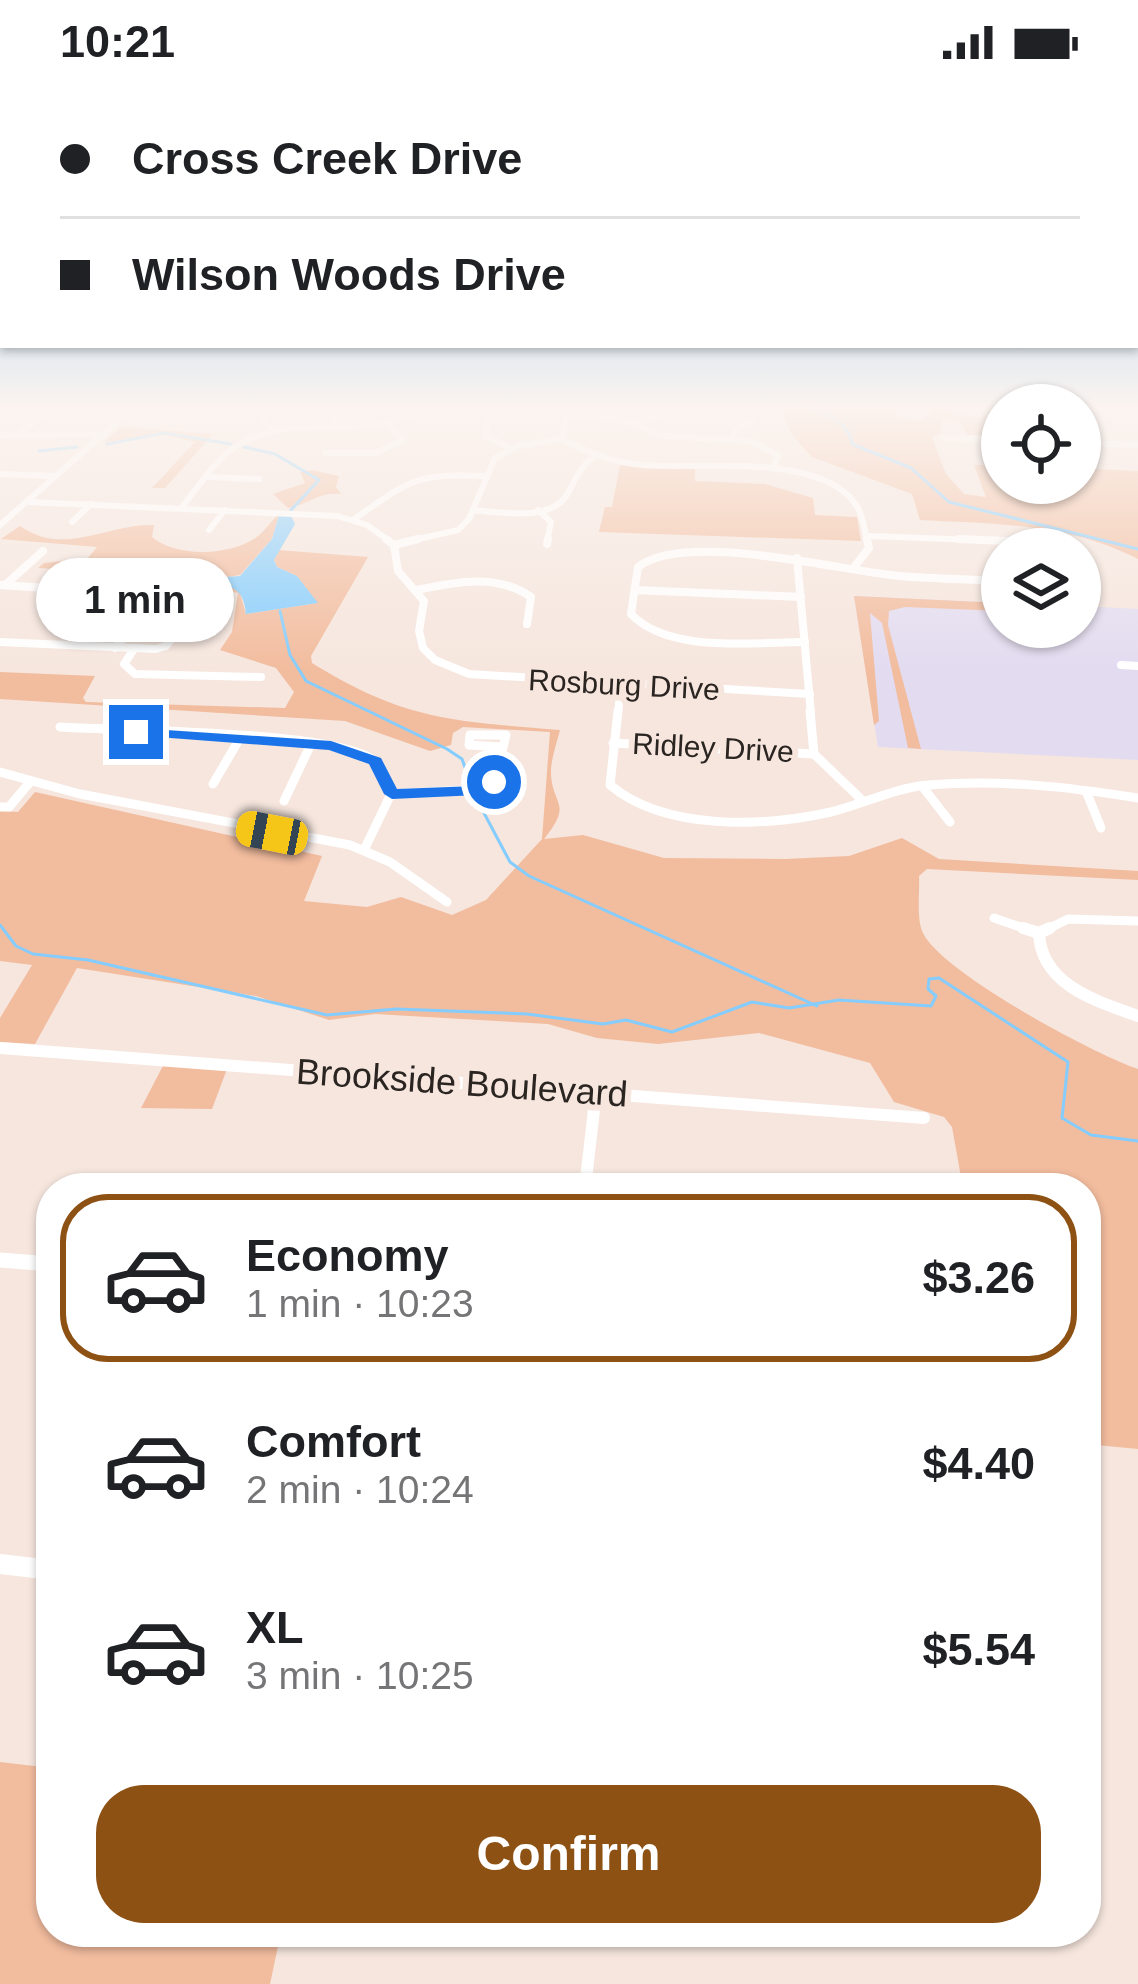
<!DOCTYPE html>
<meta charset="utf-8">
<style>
body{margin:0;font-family:Helvetica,sans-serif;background:#f2f2f2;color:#202124;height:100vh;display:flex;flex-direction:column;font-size:45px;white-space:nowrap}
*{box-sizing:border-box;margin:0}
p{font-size:39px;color:#757577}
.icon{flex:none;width:66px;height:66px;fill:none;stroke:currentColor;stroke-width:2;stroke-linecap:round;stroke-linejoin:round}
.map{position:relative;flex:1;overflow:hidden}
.panel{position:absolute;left:36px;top:1089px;width:1065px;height:774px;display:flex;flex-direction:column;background:#fff;border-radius:48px;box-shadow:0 3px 9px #0004}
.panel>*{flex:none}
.top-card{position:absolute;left:0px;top:0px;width:1140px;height:264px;box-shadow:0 3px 9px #0004;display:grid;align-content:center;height:264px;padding:0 60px;background:#fff}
.buttons{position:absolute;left:981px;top:300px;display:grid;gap:24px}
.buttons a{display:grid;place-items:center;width:120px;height:120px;border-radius:50%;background:#fff;box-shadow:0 3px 9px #0004;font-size:60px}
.end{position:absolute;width:54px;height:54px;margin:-27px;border:15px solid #1a73e8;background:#fff;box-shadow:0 0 0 6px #fff}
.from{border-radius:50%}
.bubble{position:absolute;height:84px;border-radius:42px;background:#fff;box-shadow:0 3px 9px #0004;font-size:39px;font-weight:600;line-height:84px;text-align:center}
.car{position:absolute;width:36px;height:72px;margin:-36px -18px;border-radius:15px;box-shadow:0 0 9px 3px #0007;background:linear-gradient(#f5c518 24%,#345 0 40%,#f5c518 0 76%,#345 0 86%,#f5c518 0)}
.top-card b{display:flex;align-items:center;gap:42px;height:114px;font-size:45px}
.top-card b+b{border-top:3px solid #e0e0e0}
.top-card i{width:30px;height:30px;background:#202124}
ul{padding:21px 0 0;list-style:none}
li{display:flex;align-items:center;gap:36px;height:168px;margin:0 24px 18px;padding:0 36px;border:6px solid transparent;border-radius:48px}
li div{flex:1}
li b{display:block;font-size:45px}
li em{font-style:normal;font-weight:600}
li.active{border-color:#8e5114}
li>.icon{width:108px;height:108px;stroke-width:1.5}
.cta{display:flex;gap:24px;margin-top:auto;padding:24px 60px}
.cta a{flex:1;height:138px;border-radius:48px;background:#8e5114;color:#fff;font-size:48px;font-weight:600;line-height:138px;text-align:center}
.status{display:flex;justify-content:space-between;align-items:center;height:84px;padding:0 60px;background:#fff;direction:ltr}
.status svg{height:33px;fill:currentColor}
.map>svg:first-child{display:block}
.education{fill:#e3dcf1}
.green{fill:#f2bc9e}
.water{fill:#84cdfe}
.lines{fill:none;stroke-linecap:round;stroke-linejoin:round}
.stream{stroke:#84cdfe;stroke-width:3}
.minor-far5{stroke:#fff;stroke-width:6}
.minor-far4{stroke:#fff;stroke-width:8}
.minor-far3{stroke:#fff;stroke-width:9}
.minor-far2{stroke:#fff;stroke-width:12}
.minor-far1{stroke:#fff;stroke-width:15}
.minor{stroke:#fff;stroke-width:20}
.secondary{fill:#fff;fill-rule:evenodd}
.route{fill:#1a73e8}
.labels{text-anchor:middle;stroke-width:12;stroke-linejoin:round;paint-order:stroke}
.far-street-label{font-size:30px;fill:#2b2522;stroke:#f6e6de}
.street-label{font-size:36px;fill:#2b2522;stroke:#f6e6de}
</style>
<div class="status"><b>10:21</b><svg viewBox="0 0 49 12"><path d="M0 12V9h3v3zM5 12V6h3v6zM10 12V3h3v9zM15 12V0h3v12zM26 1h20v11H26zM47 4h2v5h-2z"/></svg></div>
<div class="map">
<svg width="1138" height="1900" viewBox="0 0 1138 1900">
<rect width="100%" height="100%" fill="#f6e6de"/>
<!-- education -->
<path class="education" d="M854 512 1002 519V543H1080V522L1138 525V676L878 663Z"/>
<!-- green -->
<g class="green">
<path d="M704 321H888L900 334 920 337 934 327 929 321 956 331 981 333 987 321 1002 336 992 341 993 351H967L959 336 942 334 941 348 932 354 946 390 964 410 986 413 974 381H1002V399H1080V368L1095 385 1138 387V475C1068 439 997 440 920 436L912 410 812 373 792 351 782 328Z"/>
<path d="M121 343 213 350 165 404H152L195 358 163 351 104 358Z"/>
<path d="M620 381 695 385V397L765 400 813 414 815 431 857 433 861 457 599 448 605 423H612Z"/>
<path d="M312 386 339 392 336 403 341 410C317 408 310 420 288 424L273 410 305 399 300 388Z"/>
<path d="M279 431 272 455 240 491 199 498 239 505 246 530 317 519 297 492 277 483 274 476 278 466 368 473 311 572 312 579C406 637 453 637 560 646 557 658 552 672 551 685 550 722 575 717 544 755L583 751 664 774 785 775 849 772 902 754 939 775 1138 787V796L927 785 919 792C920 808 916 835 923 849 941 888 1095 971 1138 985V1365L1086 1360V1104H963L952 1043 944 1033 894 1018 870 979 759 949 658 960 597 954 548 940 375 930 329 936 256 912 77 884 35 960 0 958V934L32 881 0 877V727L18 728 35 708 322 772 304 817 367 823 401 813 452 831 486 816 542 755 550 648 463 643 453 649 451 661 430 667 345 637 0 615V588L95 592 83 614 86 618 285 624 294 608 276 584 220 566 232 548 238 509 152 490 38 484 44 479 88 474 97 463 1 455 20 442C64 473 106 440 154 441L152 453C176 474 233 472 258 452 266 446 271 436 279 431Z"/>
<path d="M854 512 1002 519V527L905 523 889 527 888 541 921 665 908 664 882 539 870 529 879 637 874 641Z"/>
<path d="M164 980 227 985 212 1025 141 1024Z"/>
<path d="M0 1678 51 1684V1848H281L270 1900H0Z"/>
</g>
<!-- water -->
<path class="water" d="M279 431 291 432 295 440 274 476 277 483 297 492 318 519 246 530C243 495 223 505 196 495L240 492 272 455Z"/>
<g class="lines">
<!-- stream -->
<g class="stream">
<path d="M796 321C819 325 849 336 852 360L911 384 949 418 1138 465"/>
<path d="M107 360 164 349 231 360"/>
<path d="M244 363 275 370 319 396 291 426"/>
<path d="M39 367 77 363"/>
<path d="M280 527 290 571 306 597 447 665 462 675 471 700"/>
<path d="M476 714 510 778 529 792 817 922"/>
<path d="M0 841 16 862 33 870 88 876 327 931 396 925 527 930 603 940 626 936 672 948 752 918 789 924 839 916 931 922 936 912 928 905 929 895 939 894 1068 978 1062 1034 1091 1051 1138 1057"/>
</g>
<!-- minor-far5 -->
<g class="minor-far5">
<path d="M272 321 263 337 275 347"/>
<path d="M568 321 562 355C588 369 612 378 642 381 699 386 821 367 857 422 863 431 865 448 867 458"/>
<path d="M0 324 46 329"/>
<path d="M565 332 619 335 665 352 751 357 778 371 773 385"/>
<path d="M486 338V352L511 364"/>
<path d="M634 339 655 334 660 323"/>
<path d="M331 342 347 321"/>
<path d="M19 349 58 321"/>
<path d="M0 351 105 350"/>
<path d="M944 354 1002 356"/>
<path d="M731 355 736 345 755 336"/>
<path d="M1080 359 1138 361"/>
<path d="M326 369H376L403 356 388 341"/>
<path d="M0 390 56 392"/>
<path d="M209 393 259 395"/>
<path d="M28 418 337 432 367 441 391 458"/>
<path d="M181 424C199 403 214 376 238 361 297 324 369 363 427 321"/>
<path d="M473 426C499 428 549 438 566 412 576 396 578 384 594 373"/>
<path d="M538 426 551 438 547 458"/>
<path d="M353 436C410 396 416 389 487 392"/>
<path d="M72 438 91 420"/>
<path d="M209 446 225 426"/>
<path d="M869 452 1029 458"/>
<path d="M405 458 458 446 469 435 495 374 518 362 562 355"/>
</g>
<!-- minor-far4 -->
<g class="minor-far4">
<path d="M386 455 394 461 398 487 424 517 419 547 423 564 435 576 469 590 810 610"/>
<path d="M959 455 1027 458 1056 465"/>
<path d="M547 460 548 455"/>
<path d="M394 461 418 455"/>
<path d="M797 474 811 630"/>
<path d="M855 482 869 464 867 455"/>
<path d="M0 501 125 509 181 531 185 537 166 562 156 565 0 558"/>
<path d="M5 501 43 467"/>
<path d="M416 506C455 498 497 489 531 513L527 540"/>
<path d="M635 506 801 513"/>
<path d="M805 558C755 558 669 570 631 530L638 483C685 446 841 487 900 492 934 495 968 495 1002 497"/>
<path d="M115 564 153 521"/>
<path d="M134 565 124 580 135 590 261 593"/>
<path d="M1121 581 1138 582"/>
<path d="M618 630 621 601"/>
</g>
<!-- minor-far3 -->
<g class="minor-far3">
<path d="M618 627 610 701C665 747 764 743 831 728 864 720 894 704 928 701 998 695 1069 703 1138 714"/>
<path d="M810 627 814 670 863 717"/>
<path d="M60 643C119 647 336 646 375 677 384 684 387 699 391 710L364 766"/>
<path d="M613 659 814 670"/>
<path d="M0 688 80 710 350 761 390 778 447 818"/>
<path d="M213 700 240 654"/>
<path d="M922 702 950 738"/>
<path d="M1086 707 1101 744"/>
<path d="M391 710 485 705 497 688 506 651H470L469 661 503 663"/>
<path d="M284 717 312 658"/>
<path d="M0 723H9L30 698"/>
<path d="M994 834 1032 847"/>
<path d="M1044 847 1068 835 1138 837"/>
</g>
<!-- minor-far2 -->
<g class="minor-far2">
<path d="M1023 844 1039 849"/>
<path d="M1039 849C1041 901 1096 917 1138 932"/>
<path d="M1039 849 1050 844"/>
<path d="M0 964 924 1034"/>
<path d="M585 1104 596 1008"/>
</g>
<!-- minor-far1 -->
<path class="minor-far1" d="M0 1176 51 1180"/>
<!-- minor -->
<path class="minor" d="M0 1480 51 1486"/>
<!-- secondary -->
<path class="secondary" d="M132 321H141L0 445V437Z"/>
</g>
<!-- sky -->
<linearGradient id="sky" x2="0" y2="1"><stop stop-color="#80bef1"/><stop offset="0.55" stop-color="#fbf4f0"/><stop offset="1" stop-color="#fbf4f0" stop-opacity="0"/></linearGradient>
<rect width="1138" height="587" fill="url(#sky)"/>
<!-- route -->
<path class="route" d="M136 644 331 657 381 674 397 705 475 702 494 694 501 698 478 711 392 715 384 710 369 680 329 666 131 651Z"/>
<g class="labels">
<!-- far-street labels -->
<g class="far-street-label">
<text transform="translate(624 601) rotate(3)" y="10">Rosburg Drive</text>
<text transform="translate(713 664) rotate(3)" y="10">Ridley Drive</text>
</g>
<!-- street labels -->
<g class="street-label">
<text transform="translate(462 998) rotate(4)" y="13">Brookside Boulevard</text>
</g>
</g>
</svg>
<div class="buttons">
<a><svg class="icon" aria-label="locate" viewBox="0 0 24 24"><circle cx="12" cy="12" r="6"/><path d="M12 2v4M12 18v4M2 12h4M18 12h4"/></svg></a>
<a><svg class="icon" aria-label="layers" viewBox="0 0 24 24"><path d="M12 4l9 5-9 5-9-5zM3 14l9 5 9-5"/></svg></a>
</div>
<i class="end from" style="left:494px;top:698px"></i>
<i class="end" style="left:136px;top:648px"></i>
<div class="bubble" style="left:36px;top:474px;width:198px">1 min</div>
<i class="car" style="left:272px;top:749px;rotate:281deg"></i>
<div class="top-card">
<b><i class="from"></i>Cross Creek Drive</b>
<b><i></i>Wilson Woods Drive</b>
</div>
<section class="panel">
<ul>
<li class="active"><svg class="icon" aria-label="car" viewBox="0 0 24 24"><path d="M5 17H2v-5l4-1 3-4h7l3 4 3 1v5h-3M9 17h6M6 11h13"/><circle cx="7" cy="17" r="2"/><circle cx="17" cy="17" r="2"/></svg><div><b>Economy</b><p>1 min · 10:23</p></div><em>$3.26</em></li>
<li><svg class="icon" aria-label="car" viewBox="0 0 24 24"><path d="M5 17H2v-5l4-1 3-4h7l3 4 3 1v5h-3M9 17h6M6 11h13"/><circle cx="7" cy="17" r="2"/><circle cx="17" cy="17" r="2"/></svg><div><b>Comfort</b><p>2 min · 10:24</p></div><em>$4.40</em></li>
<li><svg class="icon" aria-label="car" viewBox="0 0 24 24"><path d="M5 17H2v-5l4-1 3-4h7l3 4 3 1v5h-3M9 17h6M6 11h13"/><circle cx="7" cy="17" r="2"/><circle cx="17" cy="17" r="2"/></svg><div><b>XL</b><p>3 min · 10:25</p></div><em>$5.54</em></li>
</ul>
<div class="cta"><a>Confirm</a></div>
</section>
</div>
